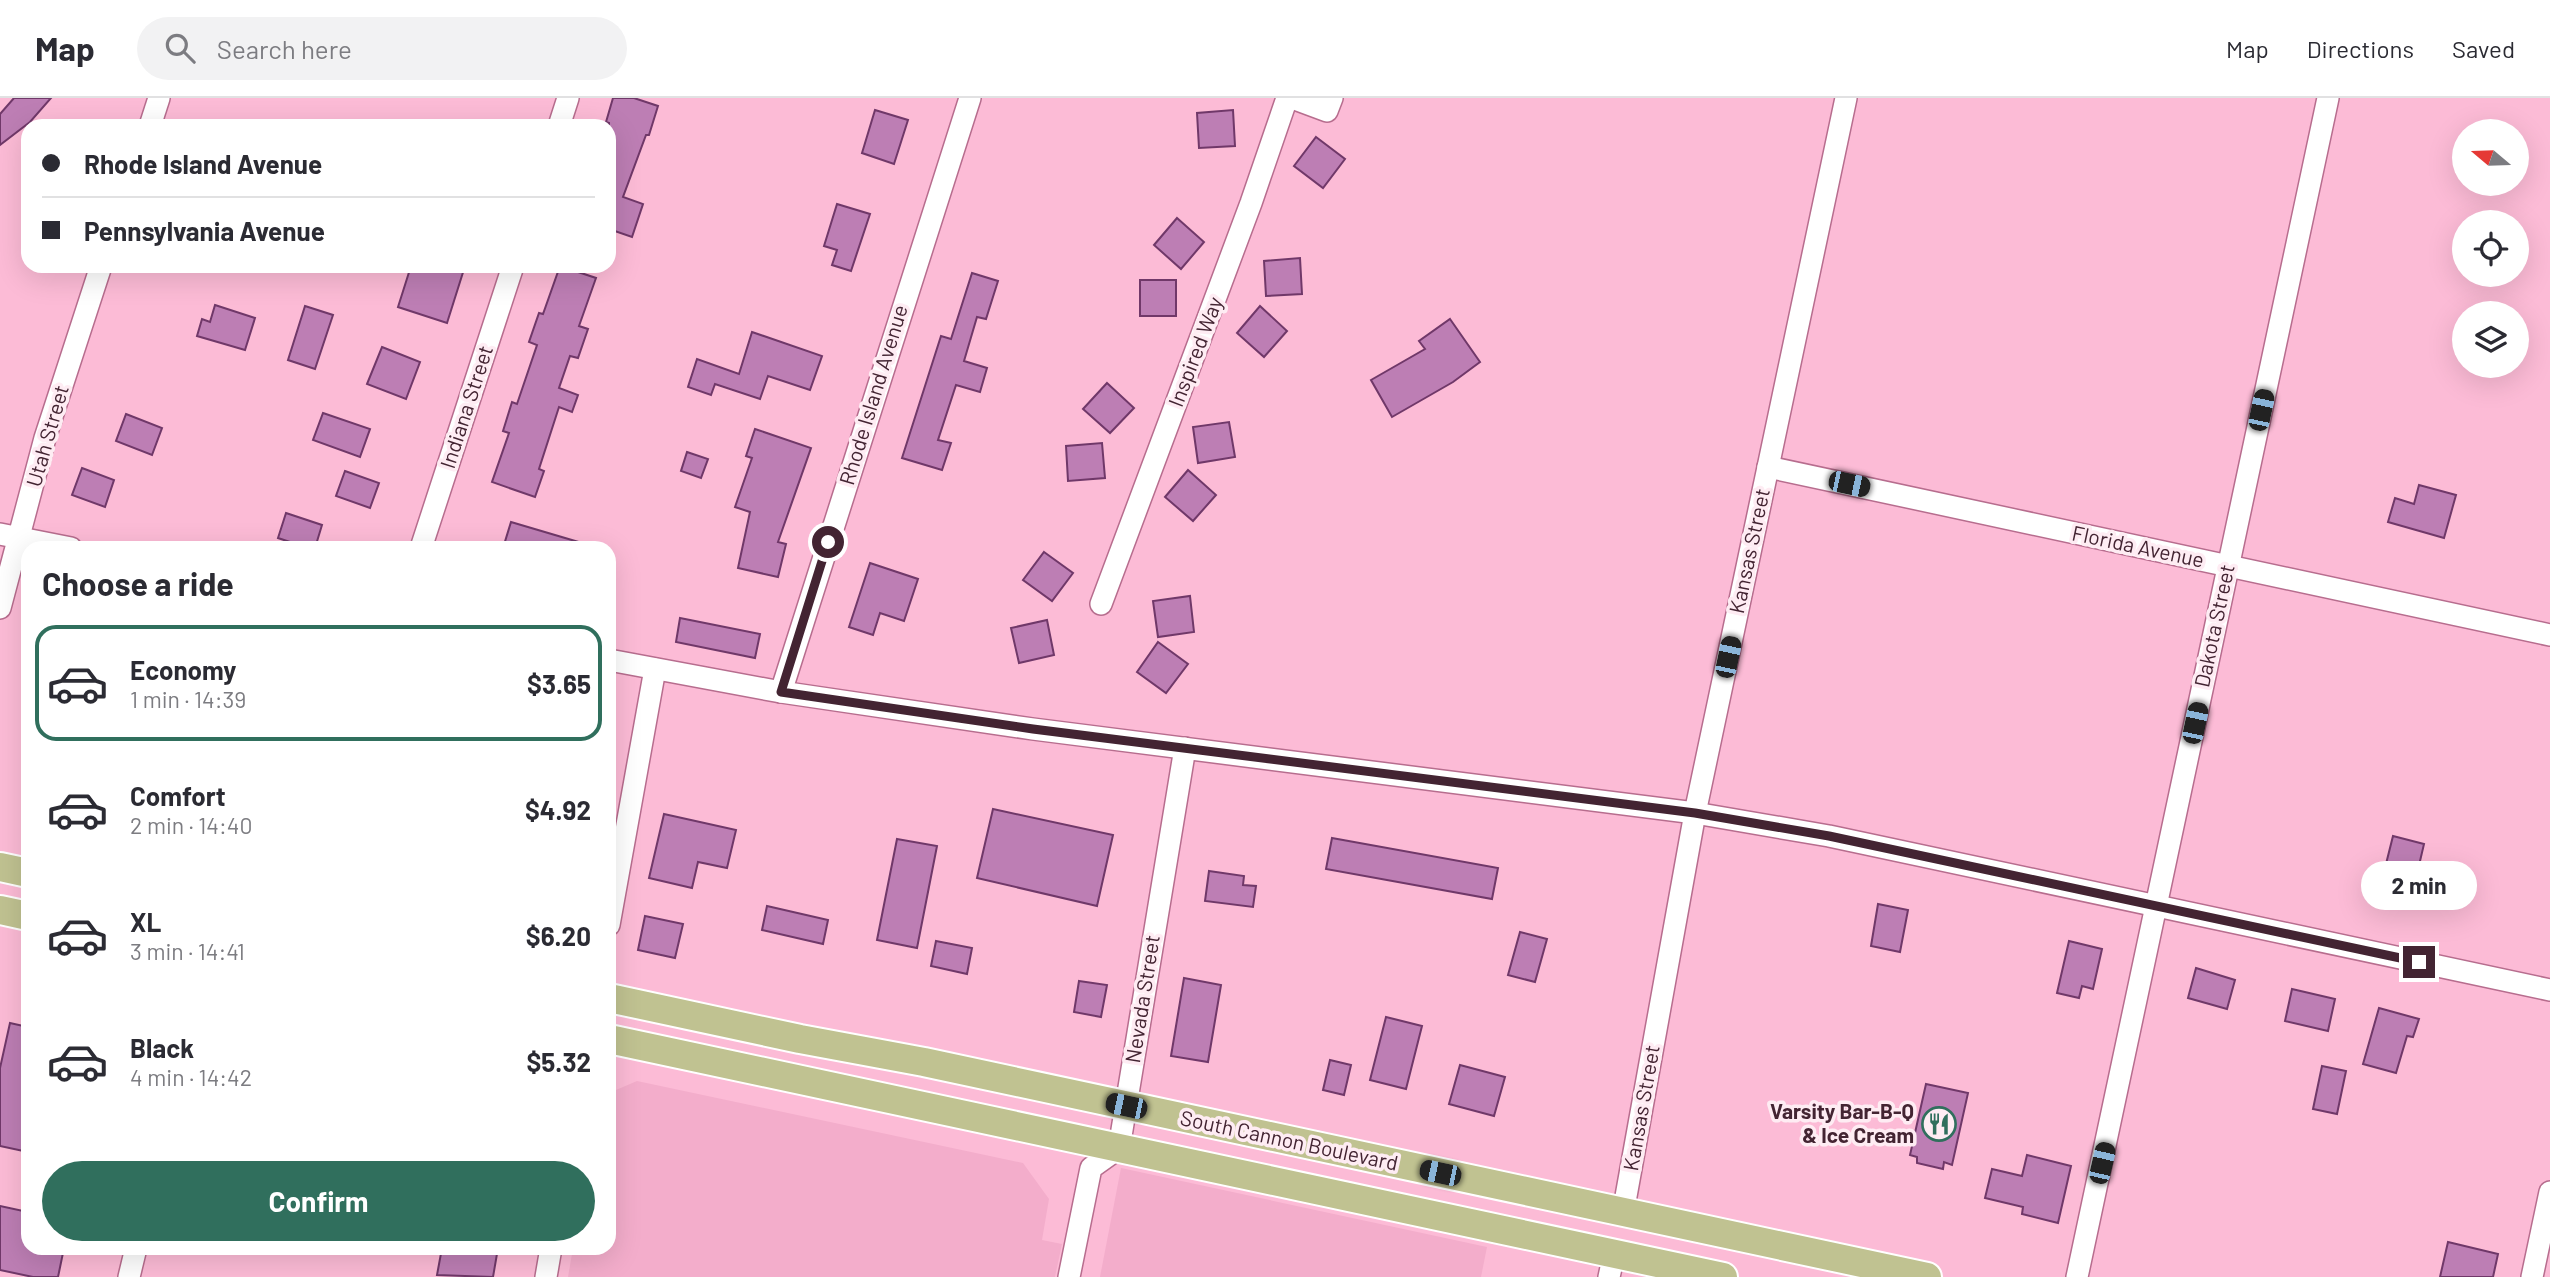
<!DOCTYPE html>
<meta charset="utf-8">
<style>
body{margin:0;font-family:Barlow,sans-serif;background:#f2f2f3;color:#2b2b33;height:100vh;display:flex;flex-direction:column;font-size:26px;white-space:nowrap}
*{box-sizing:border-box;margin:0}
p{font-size:23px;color:#7c7c81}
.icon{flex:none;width:38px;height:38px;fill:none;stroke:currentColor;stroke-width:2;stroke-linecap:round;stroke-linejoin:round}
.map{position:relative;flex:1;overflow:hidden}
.side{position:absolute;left:21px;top:443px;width:595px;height:714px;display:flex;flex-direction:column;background:#fff;border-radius:21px;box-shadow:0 7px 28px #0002}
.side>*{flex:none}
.hud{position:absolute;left:21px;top:21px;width:595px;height:154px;border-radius:21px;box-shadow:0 7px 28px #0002;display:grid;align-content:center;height:154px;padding:0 21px;background:#fff}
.needle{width:46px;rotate:289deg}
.controls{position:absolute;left:2452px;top:21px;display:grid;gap:14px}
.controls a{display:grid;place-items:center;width:77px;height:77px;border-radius:50%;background:#fff;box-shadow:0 7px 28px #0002;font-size:35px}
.end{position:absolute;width:32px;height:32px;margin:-16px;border:9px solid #432432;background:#fff;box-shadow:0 0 0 4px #fff}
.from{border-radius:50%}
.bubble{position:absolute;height:49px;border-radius:24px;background:#fff;box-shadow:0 7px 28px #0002;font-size:23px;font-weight:700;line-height:49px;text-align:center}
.car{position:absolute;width:21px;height:42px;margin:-21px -10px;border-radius:9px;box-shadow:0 0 5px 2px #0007;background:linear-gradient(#222 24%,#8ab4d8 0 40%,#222 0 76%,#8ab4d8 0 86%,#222 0)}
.hud b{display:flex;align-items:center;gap:24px;height:66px;font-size:26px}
.hud b+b{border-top:2px solid #e1e1e2}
.hud i{width:18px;height:18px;background:#2b2b33}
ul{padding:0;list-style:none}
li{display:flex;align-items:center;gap:21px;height:116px;margin:0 14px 10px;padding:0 7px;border:4px solid transparent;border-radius:21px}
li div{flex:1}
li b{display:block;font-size:26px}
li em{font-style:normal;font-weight:700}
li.current{border-color:#306f5d}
li>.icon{width:63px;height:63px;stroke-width:1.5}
h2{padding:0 21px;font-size:32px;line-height:84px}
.cta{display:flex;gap:14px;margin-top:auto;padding:14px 21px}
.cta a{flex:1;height:80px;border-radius:42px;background:#306f5d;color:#fff;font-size:28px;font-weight:700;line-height:80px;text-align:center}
header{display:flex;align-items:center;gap:42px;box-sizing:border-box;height:98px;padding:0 35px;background:#fff;border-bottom:2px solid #e1e1e2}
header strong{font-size:33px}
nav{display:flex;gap:38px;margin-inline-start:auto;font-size:24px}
.search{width:490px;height:63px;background:#f2f2f3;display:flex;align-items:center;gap:18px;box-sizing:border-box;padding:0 24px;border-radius:38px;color:#7c7c81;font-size:26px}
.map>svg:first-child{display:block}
.built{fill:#f3adcb}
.building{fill:#bd7eb4;stroke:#703869;stroke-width:2}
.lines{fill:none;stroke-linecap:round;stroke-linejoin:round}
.minor-casing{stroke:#b76d8e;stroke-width:24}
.major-casing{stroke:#fff;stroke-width:32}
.minor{stroke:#fff;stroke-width:21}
.major{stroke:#c0c291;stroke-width:28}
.route{stroke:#432432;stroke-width:9}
.labels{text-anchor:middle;stroke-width:7;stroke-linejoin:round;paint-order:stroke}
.street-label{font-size:21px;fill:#432432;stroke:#feecf3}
.poi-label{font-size:21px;font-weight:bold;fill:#432432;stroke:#feecf3;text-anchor:end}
</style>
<header>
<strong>Map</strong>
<div class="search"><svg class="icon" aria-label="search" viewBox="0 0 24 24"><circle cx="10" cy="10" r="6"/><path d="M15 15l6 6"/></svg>Search here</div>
<nav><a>Map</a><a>Directions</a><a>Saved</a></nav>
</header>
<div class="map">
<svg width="2550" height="1179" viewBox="0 0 2550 1179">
<rect width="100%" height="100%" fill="#fcbbd6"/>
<!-- built -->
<g class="built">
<path d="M637 983 1023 1065 1049 1101 1042 1142 1062 1146 1055 1179H568L573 1150H609V995Z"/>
<path d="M1121 1070 1487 1149 1481 1179H1100Z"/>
</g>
<!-- building -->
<g class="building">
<path d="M14 0H51L30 24 0 47V16Z"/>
<path d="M613 0H634L658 8 649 37H646L623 99 643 106 632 139 609 131V25L606 24Z"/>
<path d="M875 12 908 22 894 66 862 55Z"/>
<path d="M1233 12 1235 48 1199 50 1197 15Z"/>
<path d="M1316 39 1345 61 1323 90 1294 68Z"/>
<path d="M837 106 870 116 851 173 832 167 837 152 824 148Z"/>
<path d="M1177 120 1204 144 1181 171 1154 147Z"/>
<path d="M1300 160 1302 196 1266 198 1264 163Z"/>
<path d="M411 168H465L447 225 398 209Z"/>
<path d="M560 168 596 180 579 228 588 231 578 260 570 258 559 290 578 297 572 314 559 309 539 371 544 373 535 399 492 384 509 335 503 333 512 304 517 306 537 247 529 244 539 215 543 216Z"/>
<path d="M972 175 998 183 986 221 977 219 964 263 987 270 980 294 956 287 938 342 951 345 942 372 902 360 941 238 951 241Z"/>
<rect x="1140" y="182" width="36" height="36"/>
<path d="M215 207 255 220 245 252 197 238 202 221 210 224Z"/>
<path d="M305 208 333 217 315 271 288 262Z"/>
<path d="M1260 208 1287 233 1264 259 1237 235Z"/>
<path d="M1450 221 1480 264 1453 284 1392 319 1371 282 1425 251 1419 243Z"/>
<path d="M752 234 822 258 810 292 768 278 760 301 715 286 711 297 688 289 697 261 739 276Z"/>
<path d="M382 249 420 264 406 301 367 286Z"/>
<path d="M1107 285 1134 310 1110 335 1083 311Z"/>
<path d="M323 315 370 331 360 359 313 342Z"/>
<path d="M126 316 162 330 152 357 116 343Z"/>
<path d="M1229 324 1235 359 1198 365 1193 329Z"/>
<path d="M755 331 811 350 778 444 786 446 778 479 738 470 750 414 735 409 752 360 746 358Z"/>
<path d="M1102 345 1105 380 1068 383 1066 348Z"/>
<path d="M687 354 708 361 701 380 681 373Z"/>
<path d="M82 370 114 382 105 409 72 397Z"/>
<path d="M1188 372 1216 397 1193 423 1165 399Z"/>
<path d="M345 373 379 385 370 410 336 398Z"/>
<path d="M2419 387 2456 397 2444 440 2388 424 2395 400 2414 406Z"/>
<path d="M286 415 322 427 315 450H308L278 440Z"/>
<path d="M511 424 582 445 581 450H503Z"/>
<path d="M1044 454 1073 475 1052 503 1023 482Z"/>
<path d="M870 465 918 481 904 523 880 515 873 537 849 529Z"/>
<path d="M1190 498 1194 534 1158 539 1153 503Z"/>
<path d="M680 520 760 536 755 560 676 544Z"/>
<path d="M1047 522 1054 557 1019 565 1011 530Z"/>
<path d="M1158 544 1188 566 1166 595 1137 574Z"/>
<path d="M993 711 1113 737 1097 808 977 780Z"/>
<path d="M664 716 736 732 727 770 698 764 692 790 649 780Z"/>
<path d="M2393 738 2424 746 2413 793 2381 786Z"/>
<path d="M1332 740 1498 770 1492 801 1326 771Z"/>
<path d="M897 741 937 748 917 850 877 842Z"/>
<path d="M1209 773 1244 778 1243 787 1256 788 1253 809 1205 803Z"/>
<path d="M1878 806 1908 812 1900 854 1871 848Z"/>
<path d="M767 808 828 822 823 846 762 832Z"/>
<path d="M645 818 683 826 675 860 638 852Z"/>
<path d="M1520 834 1547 841 1535 884 1508 877Z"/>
<path d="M936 843 972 850 967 876 931 868Z"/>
<path d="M2069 843 2102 851 2093 891 2082 888 2079 900 2057 895Z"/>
<path d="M2196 870 2235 882 2227 911 2188 900Z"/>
<path d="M1184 880 1221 887 1208 964 1171 958Z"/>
<path d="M1079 883 1107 887 1101 919 1074 914Z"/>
<path d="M2292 891 2335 901 2328 933 2285 923Z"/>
<path d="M2379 910 2419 921 2413 939 2407 938 2396 975 2363 966Z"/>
<path d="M1386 919 1422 928 1406 991 1370 982Z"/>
<path d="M10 925 28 929V1054L0 1048V970Z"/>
<path d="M1330 962 1351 967 1344 997 1323 992Z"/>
<path d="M1460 967 1505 979 1494 1018 1449 1006Z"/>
<path d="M2322 968 2346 973 2337 1016 2313 1011Z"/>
<path d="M1926 986 1968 995 1952 1067 1944 1064 1943 1071 1917 1065V1059L1910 1057Z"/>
<path d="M2027 1057 2071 1068 2058 1125 2022 1116 2023 1109 1985 1100 1992 1071 2022 1078Z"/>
<path d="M0 1108 28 1114V1150H64L58 1179H33L0 1172Z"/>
<path d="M2448 1144 2498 1156 2493 1179H2440Z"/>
<path d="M442 1150H498L493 1179 437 1177Z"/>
</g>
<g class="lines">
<!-- minor casing -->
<g class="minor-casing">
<g id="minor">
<path d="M1292 0 1327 13 1332 0"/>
<path d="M150 28 159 0"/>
<path d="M559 28 568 0"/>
<path d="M1768 369 2550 537"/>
<path d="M0 436 71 450"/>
<path d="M421 450 513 168"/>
<path d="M1101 506 1251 105 1287 0"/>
<path d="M0 510 45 340 101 168"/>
<path d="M609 562 781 594 1033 631 1695 715 1829 738 2550 892"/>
<path d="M781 594 970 0"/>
<path d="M609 827 655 571"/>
<path d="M1623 1115 1695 715 1846 0"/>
<path d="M129 1179 136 1150"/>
<path d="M546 1179 551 1150"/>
<path d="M1069 1179 1091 1070 1119 1050 1185 650"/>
<path d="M1609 1179 1614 1156"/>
<path d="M2077 1179 2328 0"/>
<path d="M2532 1179 2550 1094"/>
</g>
</g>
<!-- major casing -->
<g class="major-casing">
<g id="major">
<path d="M0 769 28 775"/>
<path d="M0 812 28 818"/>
<path d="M609 900 800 941 924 964 1927 1179"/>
<path d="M609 941 1723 1179"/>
</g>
</g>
<!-- minor -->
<use href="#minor" class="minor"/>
<!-- major -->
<use href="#major" class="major"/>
</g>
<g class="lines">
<!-- route -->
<path class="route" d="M828 444 781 594 1033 631 1695 715 1829 738 2419 864"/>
</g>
<!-- icons -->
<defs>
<g id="restaurant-ring" transform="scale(1.75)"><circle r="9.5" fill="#feecf3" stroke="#306f5d" stroke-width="1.5"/><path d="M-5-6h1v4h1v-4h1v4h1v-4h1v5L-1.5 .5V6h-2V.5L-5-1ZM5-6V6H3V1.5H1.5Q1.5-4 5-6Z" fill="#306f5d"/></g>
</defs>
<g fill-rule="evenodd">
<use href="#restaurant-ring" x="1939" y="1026"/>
</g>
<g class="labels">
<!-- street labels -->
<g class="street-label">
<text transform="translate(1196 254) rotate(-69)" y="7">Inspired Way</text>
<text transform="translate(874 297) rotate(-73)" y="7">Rhode Island Avenue</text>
<text transform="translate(467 309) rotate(-72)" y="7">Indiana Street</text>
<text transform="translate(48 338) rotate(-74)" y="7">Utah Street</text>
<text transform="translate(2138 449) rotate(12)" y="7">Florida Avenue</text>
<text transform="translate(1750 453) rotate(-78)" y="7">Kansas Street</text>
<text transform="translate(2215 528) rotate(-78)" y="7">Dakota Street</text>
<text transform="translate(1143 901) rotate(-81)" y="7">Nevada Street</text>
<text transform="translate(1642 1010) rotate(-80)" y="7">Kansas Street</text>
<text transform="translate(1289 1043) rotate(12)" y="7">South Cannon Boulevard</text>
</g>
<!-- poi labels -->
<g class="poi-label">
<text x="1914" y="1021">Varsity Bar-B-Q<tspan x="1914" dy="24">&amp; Ice Cream</tspan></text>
</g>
</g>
</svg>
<div class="controls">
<a><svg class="needle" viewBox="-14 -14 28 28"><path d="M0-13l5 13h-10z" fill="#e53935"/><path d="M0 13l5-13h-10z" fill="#7c7c81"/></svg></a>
<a><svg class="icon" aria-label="locate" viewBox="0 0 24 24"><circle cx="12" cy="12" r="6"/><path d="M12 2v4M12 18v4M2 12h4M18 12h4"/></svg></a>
<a><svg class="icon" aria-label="layers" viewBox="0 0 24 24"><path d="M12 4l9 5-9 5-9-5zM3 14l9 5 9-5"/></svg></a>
</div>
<i class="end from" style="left:828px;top:444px"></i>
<i class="end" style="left:2419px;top:864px"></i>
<div class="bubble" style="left:2361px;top:763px;width:116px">2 min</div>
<i class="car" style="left:2261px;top:312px;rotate:12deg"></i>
<i class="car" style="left:1849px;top:386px;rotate:102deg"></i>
<i class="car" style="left:1728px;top:559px;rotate:12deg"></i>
<i class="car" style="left:2195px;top:625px;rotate:12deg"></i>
<i class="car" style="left:1126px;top:1008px;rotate:282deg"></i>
<i class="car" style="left:2102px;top:1065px;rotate:13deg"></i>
<i class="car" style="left:1440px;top:1075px;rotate:282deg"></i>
<div class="hud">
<b><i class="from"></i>Rhode Island Avenue</b>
<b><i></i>Pennsylvania Avenue</b>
</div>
<section class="side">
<h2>Choose a ride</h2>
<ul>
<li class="current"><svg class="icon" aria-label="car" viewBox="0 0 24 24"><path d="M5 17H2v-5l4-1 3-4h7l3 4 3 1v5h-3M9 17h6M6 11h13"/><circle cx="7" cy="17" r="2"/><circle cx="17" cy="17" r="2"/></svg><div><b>Economy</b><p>1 min · 14:39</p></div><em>$3.65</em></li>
<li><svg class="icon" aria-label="car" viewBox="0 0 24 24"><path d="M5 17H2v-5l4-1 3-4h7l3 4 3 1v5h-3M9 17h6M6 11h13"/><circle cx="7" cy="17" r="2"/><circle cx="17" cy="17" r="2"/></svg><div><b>Comfort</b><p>2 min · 14:40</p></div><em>$4.92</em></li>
<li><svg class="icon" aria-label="car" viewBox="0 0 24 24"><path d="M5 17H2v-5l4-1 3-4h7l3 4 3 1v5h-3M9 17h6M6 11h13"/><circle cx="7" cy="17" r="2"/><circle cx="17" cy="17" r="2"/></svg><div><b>XL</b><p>3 min · 14:41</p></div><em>$6.20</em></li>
<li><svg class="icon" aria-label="car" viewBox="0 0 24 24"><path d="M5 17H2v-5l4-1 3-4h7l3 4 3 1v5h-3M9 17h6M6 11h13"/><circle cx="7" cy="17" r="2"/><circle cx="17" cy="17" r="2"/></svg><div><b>Black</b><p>4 min · 14:42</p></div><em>$5.32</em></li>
</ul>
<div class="cta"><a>Confirm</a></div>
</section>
</div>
